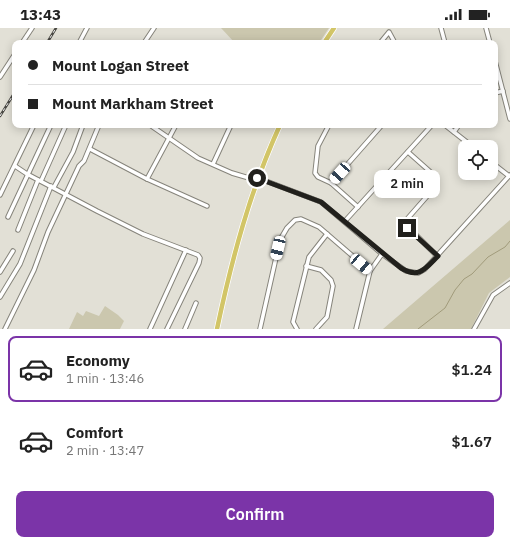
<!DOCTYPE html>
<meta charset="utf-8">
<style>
body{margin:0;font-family:"IBM Plex Sans",sans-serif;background:#f2f2f2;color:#222;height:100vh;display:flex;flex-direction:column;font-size:15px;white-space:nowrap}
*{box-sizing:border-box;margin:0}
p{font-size:13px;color:#767676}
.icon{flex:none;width:22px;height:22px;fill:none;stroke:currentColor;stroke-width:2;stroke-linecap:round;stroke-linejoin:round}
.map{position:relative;height:301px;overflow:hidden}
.drawer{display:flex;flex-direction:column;background:#fff;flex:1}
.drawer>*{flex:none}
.top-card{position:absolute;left:12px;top:12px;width:486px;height:88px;border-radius:8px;box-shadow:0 2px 10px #0003;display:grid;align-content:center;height:88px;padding:0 16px;background:#fff}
.fabs{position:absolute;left:458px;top:112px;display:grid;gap:8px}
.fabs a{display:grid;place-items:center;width:40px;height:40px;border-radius:8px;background:#fff;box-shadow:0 2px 10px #0003;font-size:20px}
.end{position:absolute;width:18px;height:18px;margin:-9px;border:5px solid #21201c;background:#fff;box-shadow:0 0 0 2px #fff}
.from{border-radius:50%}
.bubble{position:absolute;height:28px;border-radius:8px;background:#fff;box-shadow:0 2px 10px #0003;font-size:13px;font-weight:600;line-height:28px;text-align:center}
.car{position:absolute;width:12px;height:24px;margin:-12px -6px;border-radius:5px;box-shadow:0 0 3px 1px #0007;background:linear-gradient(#fff 24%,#345 0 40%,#fff 0 76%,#345 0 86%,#fff 0)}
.top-card b{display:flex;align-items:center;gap:14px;height:38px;font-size:15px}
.top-card b+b{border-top:1px solid #e0e0e0}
.top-card i{width:10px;height:10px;background:#222}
ul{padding:7px 0 0;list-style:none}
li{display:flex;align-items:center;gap:12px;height:66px;margin:0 8px 6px;padding:0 8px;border:2px solid transparent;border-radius:8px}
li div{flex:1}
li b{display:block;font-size:15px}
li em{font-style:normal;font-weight:600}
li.selected{border-color:#7b34a8}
li>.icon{width:36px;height:36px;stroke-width:1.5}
.action{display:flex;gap:8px;margin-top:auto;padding:8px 16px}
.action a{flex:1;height:46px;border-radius:8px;background:#7b34a8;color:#fff;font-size:16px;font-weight:600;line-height:46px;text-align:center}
.status{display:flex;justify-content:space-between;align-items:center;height:28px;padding:0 20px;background:#fff;direction:ltr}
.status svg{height:11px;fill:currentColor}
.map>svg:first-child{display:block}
.green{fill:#cbc7ae}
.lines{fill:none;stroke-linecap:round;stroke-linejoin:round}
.stream{stroke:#a19b7b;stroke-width:1}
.minor-casing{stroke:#86847b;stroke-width:5.5}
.major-casing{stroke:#fff;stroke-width:6}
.minor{stroke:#fff;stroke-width:3.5}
.major{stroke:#d2c567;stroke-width:4.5}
.rail-casing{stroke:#494843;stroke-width:2.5}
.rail{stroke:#fff;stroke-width:1;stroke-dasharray:3;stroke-linecap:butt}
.route{stroke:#21201c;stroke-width:5}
</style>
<div class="status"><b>13:43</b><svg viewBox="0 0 49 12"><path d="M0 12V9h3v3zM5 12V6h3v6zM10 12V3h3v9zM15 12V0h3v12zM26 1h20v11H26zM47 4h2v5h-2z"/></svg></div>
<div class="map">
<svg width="510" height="301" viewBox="0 0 510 301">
<rect width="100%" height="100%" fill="#e2e0d6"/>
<!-- green -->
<g class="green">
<path d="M221 0H329L319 15H235Z"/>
<path d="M510 192V249L489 265 471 301H383Z"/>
<path d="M105 278 118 287 124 293 120 301H69L77 284 83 288 86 283 99 288Z"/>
</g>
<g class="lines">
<!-- stream -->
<path class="stream" d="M418 301 445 280 455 262 464 251 472 246 488 229 505 219 510 213"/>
<!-- minor casing -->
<g class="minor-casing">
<g id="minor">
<path d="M441 0 445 15"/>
<path d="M486 0 490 15"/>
<path d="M22 15 32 0"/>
<path d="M79 15 87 0"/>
<path d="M144 15 154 0"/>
<path d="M380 15 389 4 395 15"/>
<path d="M495 33 510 91"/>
<path d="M0 49 15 26"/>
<path d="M495 65 503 63"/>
<path d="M150 97 198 130 232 145 256 152"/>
<path d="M329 97 318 118 315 145 318 149 331 155 358 179"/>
<path d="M445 97 473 119"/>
<path d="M454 104 459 97"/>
<path d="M90 121 147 151 207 178"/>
<path d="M408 124 435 148 437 153 436 158 408 190 406 197 437 228"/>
<path d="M491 134 509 148"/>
<path d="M213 136 231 97"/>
<path d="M15 138 27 146 97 183 143 206 198 227 200 230 199 235 167 301"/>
<path d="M258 150 321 174 382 226 406 243 418 245 425 241 510 147"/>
<path d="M147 151 176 97"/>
<path d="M41 153 66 97"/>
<path d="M331 155 382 97"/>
<path d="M54 159 73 124 83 97"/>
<path d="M0 167 34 97"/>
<path d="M8 189 51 97"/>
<path d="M345 193 432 97"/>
<path d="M18 202 38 152"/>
<path d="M306 238 321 242 331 252 333 258 327 289 316 301"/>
<path d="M0 244 13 223"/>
<path d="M0 269 20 236 51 158"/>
<path d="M5 301 34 242 48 204 79 138 84 133 99 97"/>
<path d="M150 301 186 222"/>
<path d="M185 301 196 275"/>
<path d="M260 301 280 212 287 200 295 192 301 191 319 199 370 243 382 226"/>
<path d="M297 301 293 294 309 229 327 206"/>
<path d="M356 301 370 243"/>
<path d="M474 301 493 267 510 255"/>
</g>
</g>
<!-- major casing -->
<g class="major-casing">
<g id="major">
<path d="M324 15 334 0"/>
<path d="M217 301C232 230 250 163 280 97"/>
</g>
</g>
<!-- minor -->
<use href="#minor" class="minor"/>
<!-- major -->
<use href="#major" class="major"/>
<!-- rail casing -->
<g class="rail-casing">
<g id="rail">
<path d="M47 15 56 0"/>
<path d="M0 88 15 64"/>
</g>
</g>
<!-- rail -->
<use href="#rail" class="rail"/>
</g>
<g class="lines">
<!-- route -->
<path class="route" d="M257 150 321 174 401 240C419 251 425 241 438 228L407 200"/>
</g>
</svg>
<div class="fabs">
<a><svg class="icon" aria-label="locate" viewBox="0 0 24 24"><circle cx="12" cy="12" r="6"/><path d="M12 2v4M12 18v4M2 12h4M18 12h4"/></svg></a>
</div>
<i class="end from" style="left:257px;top:150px"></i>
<i class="end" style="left:407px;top:200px"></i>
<div class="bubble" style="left:374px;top:142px;width:66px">2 min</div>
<i class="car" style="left:340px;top:145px;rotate:222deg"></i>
<i class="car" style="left:278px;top:220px;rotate:193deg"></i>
<i class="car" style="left:361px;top:236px;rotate:130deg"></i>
<div class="top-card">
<b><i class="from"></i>Mount Logan Street</b>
<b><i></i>Mount Markham Street</b>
</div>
</div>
<section class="drawer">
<ul>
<li class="selected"><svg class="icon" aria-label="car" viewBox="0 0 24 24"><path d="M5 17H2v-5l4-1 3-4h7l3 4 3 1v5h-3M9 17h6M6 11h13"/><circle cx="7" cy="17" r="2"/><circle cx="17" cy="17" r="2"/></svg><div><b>Economy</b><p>1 min · 13:46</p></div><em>$1.24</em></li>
<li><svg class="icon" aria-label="car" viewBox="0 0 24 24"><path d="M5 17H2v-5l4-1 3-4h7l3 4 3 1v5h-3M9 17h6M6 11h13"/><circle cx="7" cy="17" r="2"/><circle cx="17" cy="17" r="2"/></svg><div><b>Comfort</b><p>2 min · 13:47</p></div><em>$1.67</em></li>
</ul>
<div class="action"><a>Confirm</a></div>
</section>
